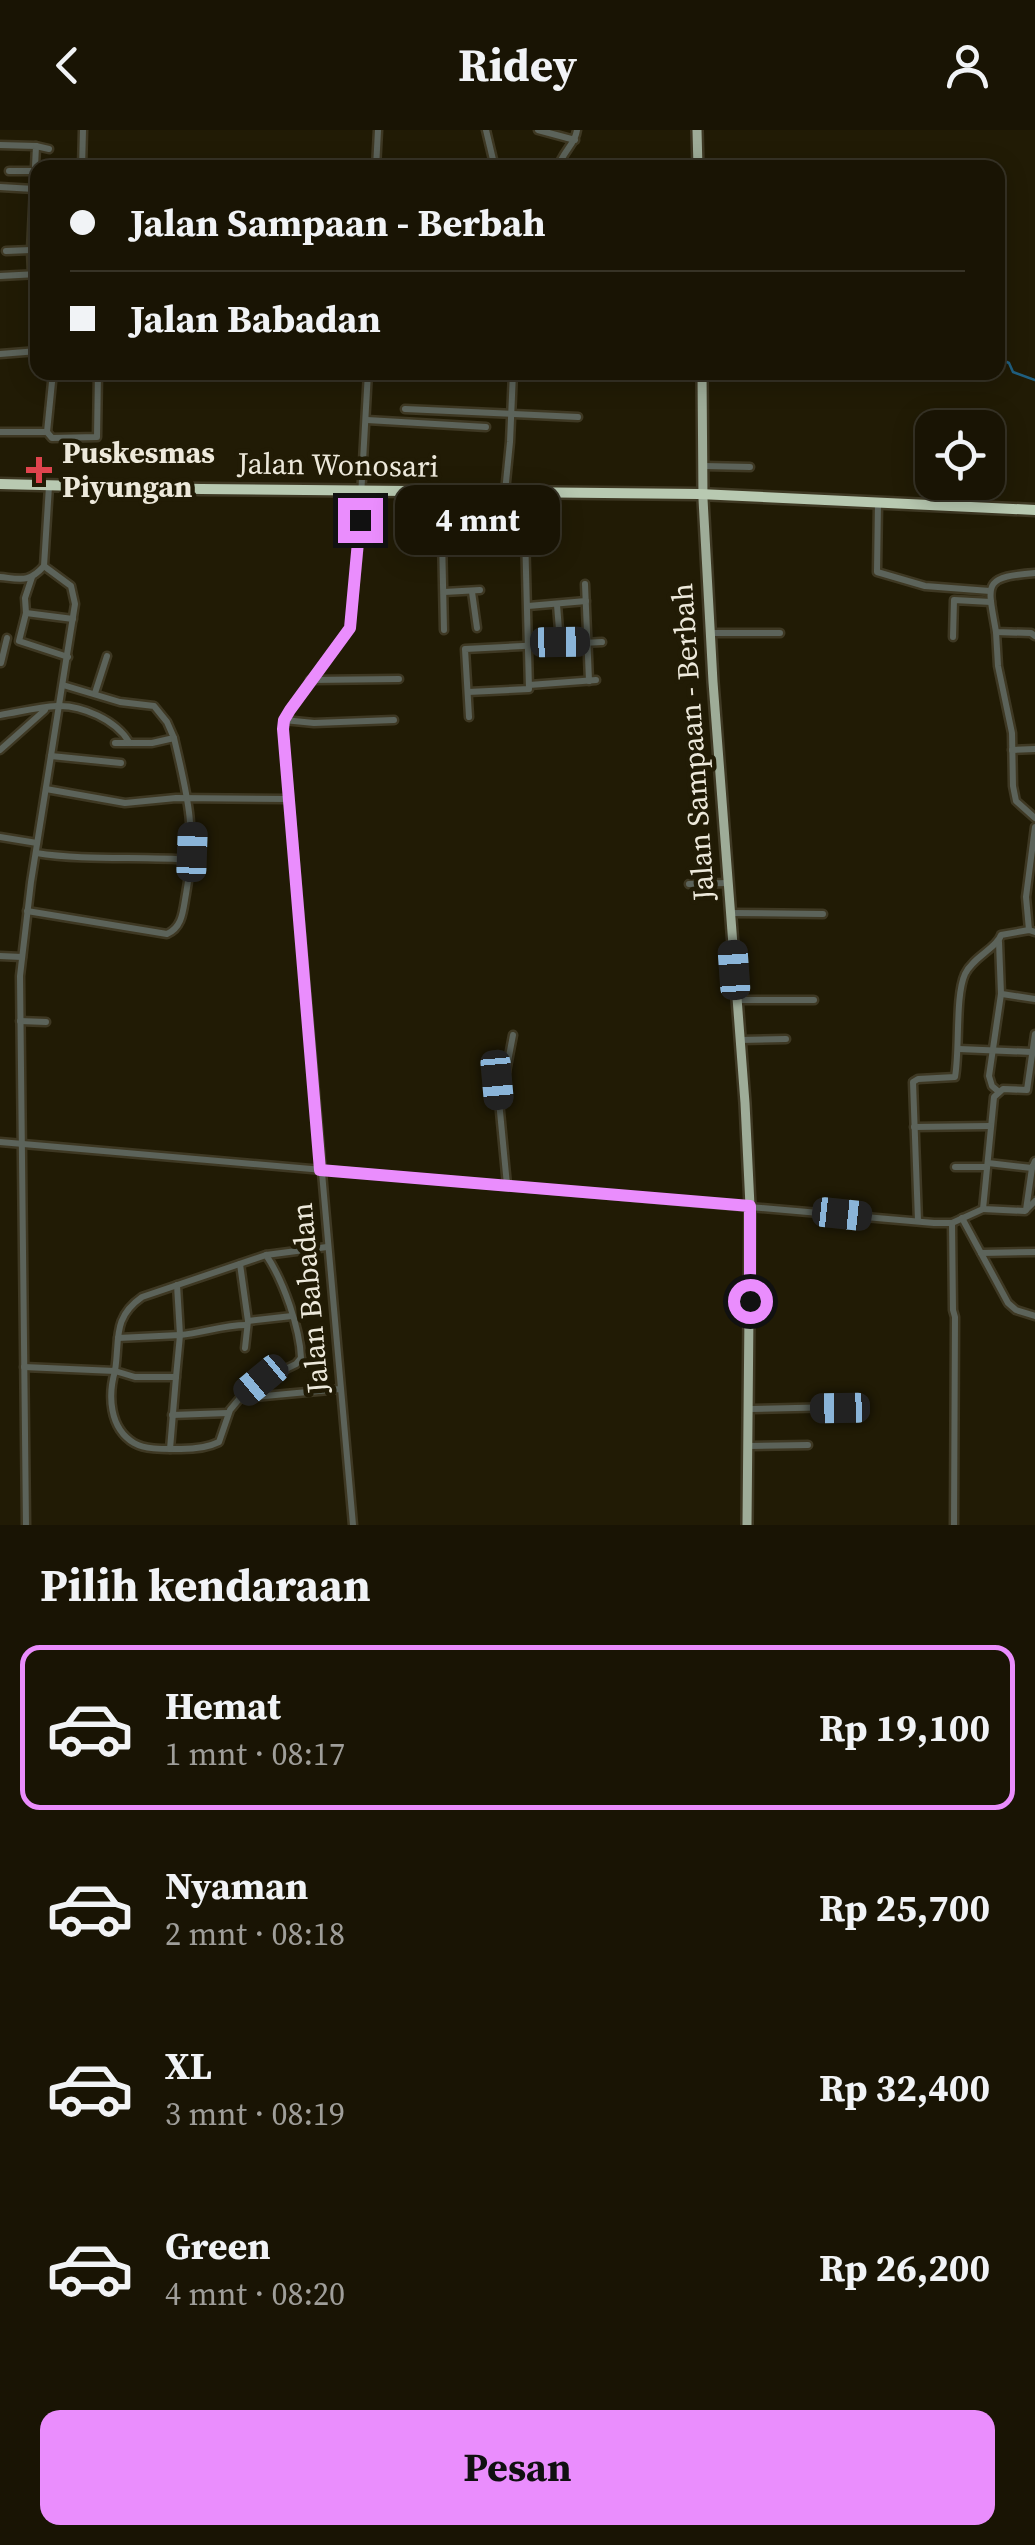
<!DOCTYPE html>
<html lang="id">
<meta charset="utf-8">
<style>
body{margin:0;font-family:"Source Serif 4",serif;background:#262113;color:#f1f3f6;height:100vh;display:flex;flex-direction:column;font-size:38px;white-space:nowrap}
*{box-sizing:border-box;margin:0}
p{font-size:32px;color:#9f9e9a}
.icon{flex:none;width:55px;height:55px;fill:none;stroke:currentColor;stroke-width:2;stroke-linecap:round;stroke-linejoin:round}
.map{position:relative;height:1395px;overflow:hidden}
.side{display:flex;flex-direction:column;background:#191404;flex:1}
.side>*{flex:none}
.top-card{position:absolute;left:30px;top:30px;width:975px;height:220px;border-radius:20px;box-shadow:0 5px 25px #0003,0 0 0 2px #373326;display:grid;align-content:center;height:220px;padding:0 40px;background:#191404}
.fabs{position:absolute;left:915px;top:280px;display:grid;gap:20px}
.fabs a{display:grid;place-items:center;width:90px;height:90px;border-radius:20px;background:#191404;box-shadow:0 5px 25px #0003,0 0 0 2px #373326;font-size:50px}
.end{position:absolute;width:45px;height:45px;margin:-22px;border:12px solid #ea8dfd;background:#111;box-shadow:0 0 0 5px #111}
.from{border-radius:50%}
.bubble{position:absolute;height:70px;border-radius:20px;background:#191404;box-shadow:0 5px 25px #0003,0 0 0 2px #373326;font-size:32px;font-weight:700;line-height:70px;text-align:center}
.car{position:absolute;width:30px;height:60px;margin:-30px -15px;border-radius:12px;box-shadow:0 0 8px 2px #0007;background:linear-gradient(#222 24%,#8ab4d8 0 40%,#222 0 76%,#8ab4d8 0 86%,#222 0)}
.top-card b{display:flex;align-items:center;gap:35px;height:95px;font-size:38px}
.top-card b+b{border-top:2px solid #373326}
.top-card i{width:25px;height:25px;background:#f1f3f6}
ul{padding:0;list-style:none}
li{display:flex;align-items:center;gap:30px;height:165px;margin:0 20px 15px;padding:0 20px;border:5px solid transparent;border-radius:20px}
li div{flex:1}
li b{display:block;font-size:38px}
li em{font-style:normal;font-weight:700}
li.current{border-color:#ea8dfd}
li>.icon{width:90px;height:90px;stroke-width:1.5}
h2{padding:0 40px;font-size:45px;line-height:120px}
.cta{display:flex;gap:20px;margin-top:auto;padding:20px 40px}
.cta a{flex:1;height:115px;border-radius:20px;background:#ea8dfd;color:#111;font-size:40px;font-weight:700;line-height:115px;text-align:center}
header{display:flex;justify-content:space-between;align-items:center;height:130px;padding:0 40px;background:#191404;font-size:45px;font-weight:700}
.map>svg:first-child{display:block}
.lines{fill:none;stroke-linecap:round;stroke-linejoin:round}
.stream{stroke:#206081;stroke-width:2.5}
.minor-casing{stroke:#3e3823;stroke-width:11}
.major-casing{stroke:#3e3823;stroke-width:14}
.highway-casing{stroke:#3e3823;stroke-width:15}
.minor{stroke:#5c635a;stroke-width:6}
.major{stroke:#9eac98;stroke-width:9}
.highway{stroke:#b8c9b1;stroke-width:10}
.route{stroke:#ea8dfd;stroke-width:12}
.health-dot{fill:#e0444e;stroke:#211b05;stroke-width:4}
.labels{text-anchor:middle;stroke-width:9;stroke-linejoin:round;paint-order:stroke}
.poi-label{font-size:30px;font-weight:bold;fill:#ede9db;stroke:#211b05;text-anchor:start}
.street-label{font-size:30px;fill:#ede9db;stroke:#211b05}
</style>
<header><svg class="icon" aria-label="back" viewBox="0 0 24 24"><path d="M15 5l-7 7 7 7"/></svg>Ridey<svg class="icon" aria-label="person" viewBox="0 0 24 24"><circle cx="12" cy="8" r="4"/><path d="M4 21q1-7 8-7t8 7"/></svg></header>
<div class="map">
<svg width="1035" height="1395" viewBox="0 0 1035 1395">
<rect width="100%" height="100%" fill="#211b05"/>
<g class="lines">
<!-- stream -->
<path class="stream" d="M998 228 1009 233 1013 242 1035 250"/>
<!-- minor casing -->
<g class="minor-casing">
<g id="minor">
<path d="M486 0 495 38"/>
<path d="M538 0 575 10"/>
<path d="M0 15 36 16 31 120 32 144"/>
<path d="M36 16 49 19"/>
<path d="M82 38 83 0"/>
<path d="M376 38 378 0"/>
<path d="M558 38C562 22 575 15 577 0"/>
<path d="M9 41H35"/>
<path d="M0 57 34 59"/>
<path d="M6 121 31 120"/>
<path d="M0 146 38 144"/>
<path d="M0 224 38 221"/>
<path d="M405 279 578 287"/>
<path d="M367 290 486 297"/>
<path d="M0 302H47L52 308 97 307 98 242"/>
<path d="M47 302 53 242"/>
<path d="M704 336 750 337"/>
<path d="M441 361 444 500"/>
<path d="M505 362 510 312 513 242"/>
<path d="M878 373 877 442 925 456 990 461"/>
<path d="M1035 443C981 447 988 454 996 502L1031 503 1035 506"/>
<path d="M0 447C21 449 29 453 44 436"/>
<path d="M32 447 25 468 26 483 19 511 68 527"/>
<path d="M585 454 589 551"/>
<path d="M444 462 480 460"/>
<path d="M472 462 477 498"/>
<path d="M557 475 560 512"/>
<path d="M528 476 586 471"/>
<path d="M26 483 73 489"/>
<path d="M996 502 998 536 1012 603 1013 656 1016 671 1035 688"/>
<path d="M710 503H780"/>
<path d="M953 507 954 470 991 472"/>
<path d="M1 533 7 508"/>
<path d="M310 550 399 549"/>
<path d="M63 555 120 572 154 576 167 592 174 608 152 613H115"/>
<path d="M529 555 596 550"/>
<path d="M468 562 529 559 524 363"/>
<path d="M95 563 107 526"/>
<path d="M0 585C19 582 38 577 57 576 82 575 116 590 129 612"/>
<path d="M469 587 465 519 602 512"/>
<path d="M284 590 314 593 394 590"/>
<path d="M0 620 45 580"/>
<path d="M1012 620 1035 619"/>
<path d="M51 626 121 633"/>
<path d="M46 659 125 673 176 668 288 669"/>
<path d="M0 707 37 713"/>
<path d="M36 723C87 731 139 726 191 730"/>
<path d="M689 754 727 753"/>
<path d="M27 781 167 804C183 797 183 780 186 764 197 703 188 667 174 608"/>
<path d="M730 783 823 784"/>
<path d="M1029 800 1026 767 1035 697"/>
<path d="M999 812 1001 864 989 946 992 956 999 962"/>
<path d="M0 826 22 827"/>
<path d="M1002 864 1035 869"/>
<path d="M736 870H814"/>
<path d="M20 891 46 892"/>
<path d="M1035 904 1027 960 1003 959 994 967 983 1079 1025 1081 1035 1071"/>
<path d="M740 910 786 909"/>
<path d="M959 919 1032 922"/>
<path d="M914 997 990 996"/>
<path d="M0 1012 934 1093H952L983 1079"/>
<path d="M988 1033 1032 1038 1035 1031"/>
<path d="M955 1037H987"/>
<path d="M507 1055 497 950 506 942 513 905"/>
<path d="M1026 1080 1032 1038"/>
<path d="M962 1088 1008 1173 1016 1180 1035 1186"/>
<path d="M918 1091 913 952 918 949 955 947C960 919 955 866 965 844 973 827 997 818 1001 805L1029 800 1035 802"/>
<path d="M952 1093 953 1180 955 1187 954 1395"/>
<path d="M981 1123 1035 1122"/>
<path d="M240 1134 248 1191 245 1218"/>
<path d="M177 1155 180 1205C203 1203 223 1195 246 1195"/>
<path d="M248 1191 292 1186"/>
<path d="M118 1208 180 1205 176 1247H135L115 1241C108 1265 109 1298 134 1313 146 1320 166 1319 181 1319 195 1319 207 1318 219 1312L230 1280 240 1268 261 1251 296 1234 301 1228C300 1198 283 1150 266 1125"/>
<path d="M24 1237 115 1241C120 1209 112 1188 142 1167L266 1125 327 1117"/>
<path d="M242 1268 340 1259"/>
<path d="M750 1279 840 1277"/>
<path d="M172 1285 228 1283"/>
<path d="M749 1316 808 1315"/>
<path d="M170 1319 176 1247"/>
<path d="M26 1395 20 846 31 752 75 474 71 456 44 436 49 356"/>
<path d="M353 1395 283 599 284 590 290 580 350 498 358 420 368 242"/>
</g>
</g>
<!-- major casing -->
<g class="major-casing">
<g id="major">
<path d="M697 0 698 38"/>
<path d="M702 242 703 369 713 552 745 973 750 1076 747 1395"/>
</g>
</g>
<!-- highway casing -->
<g class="highway-casing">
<path id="highway" d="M0 354 201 359 699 364 1035 380"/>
</g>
<!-- minor -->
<use href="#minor" class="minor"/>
<!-- major -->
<use href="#major" class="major"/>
<!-- highway -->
<use href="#highway" class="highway"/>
</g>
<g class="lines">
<!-- route -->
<path class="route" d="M360 390 350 498 290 580 284 590 283 599 320 1040 750 1076V1171"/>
</g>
<!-- markers -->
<path class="health-dot" d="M34 325h10v10h10v10h-10v10h-10v-10h-10v-10h10z"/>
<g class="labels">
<!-- poi labels -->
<g class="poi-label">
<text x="62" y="333">Puskesmas<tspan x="62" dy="34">Piyungan</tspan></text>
</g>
<!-- street labels -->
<g class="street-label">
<text transform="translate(338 335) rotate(1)" y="10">Jalan Wonosari</text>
<text transform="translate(693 612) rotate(-94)" y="10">Jalan Sampaan - Berbah</text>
<text transform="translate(310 1168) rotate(-95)" y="10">Jalan Babadan</text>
</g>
</g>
</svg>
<div class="fabs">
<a><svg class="icon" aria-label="locate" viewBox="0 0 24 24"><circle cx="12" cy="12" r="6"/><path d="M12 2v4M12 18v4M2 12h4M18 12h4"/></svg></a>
</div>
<i class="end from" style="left:750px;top:1171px"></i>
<i class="end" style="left:360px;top:390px"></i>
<div class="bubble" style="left:395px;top:355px;width:165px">4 mnt</div>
<i class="car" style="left:560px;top:512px;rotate:89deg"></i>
<i class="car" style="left:192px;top:722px;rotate:2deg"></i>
<i class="car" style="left:734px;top:840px;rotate:356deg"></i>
<i class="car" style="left:497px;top:950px;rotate:175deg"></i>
<i class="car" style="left:842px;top:1084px;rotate:96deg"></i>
<i class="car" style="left:261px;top:1250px;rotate:230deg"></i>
<i class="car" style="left:840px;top:1278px;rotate:269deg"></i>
<div class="top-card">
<b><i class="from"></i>Jalan Sampaan - Berbah</b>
<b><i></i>Jalan Babadan</b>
</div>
</div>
<section class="side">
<h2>Pilih kendaraan</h2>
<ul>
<li class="current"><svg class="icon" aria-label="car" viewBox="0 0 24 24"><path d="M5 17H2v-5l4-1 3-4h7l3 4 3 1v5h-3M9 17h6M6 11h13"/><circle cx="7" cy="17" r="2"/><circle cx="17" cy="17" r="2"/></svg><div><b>Hemat</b><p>1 mnt · 08:17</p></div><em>Rp 19,100</em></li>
<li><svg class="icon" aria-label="car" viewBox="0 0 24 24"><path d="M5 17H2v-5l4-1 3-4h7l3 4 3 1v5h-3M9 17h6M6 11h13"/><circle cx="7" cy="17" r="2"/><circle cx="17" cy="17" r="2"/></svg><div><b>Nyaman</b><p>2 mnt · 08:18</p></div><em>Rp 25,700</em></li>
<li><svg class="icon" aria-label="car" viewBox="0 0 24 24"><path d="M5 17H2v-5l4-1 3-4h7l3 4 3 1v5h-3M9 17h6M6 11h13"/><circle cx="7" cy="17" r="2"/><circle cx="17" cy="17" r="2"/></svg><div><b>XL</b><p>3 mnt · 08:19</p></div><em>Rp 32,400</em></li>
<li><svg class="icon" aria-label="car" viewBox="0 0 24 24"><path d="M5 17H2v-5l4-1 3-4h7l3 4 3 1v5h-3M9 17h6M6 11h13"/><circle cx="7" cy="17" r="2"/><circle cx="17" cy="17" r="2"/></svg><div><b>Green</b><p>4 mnt · 08:20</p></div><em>Rp 26,200</em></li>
</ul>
<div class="cta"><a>Pesan</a></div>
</section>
